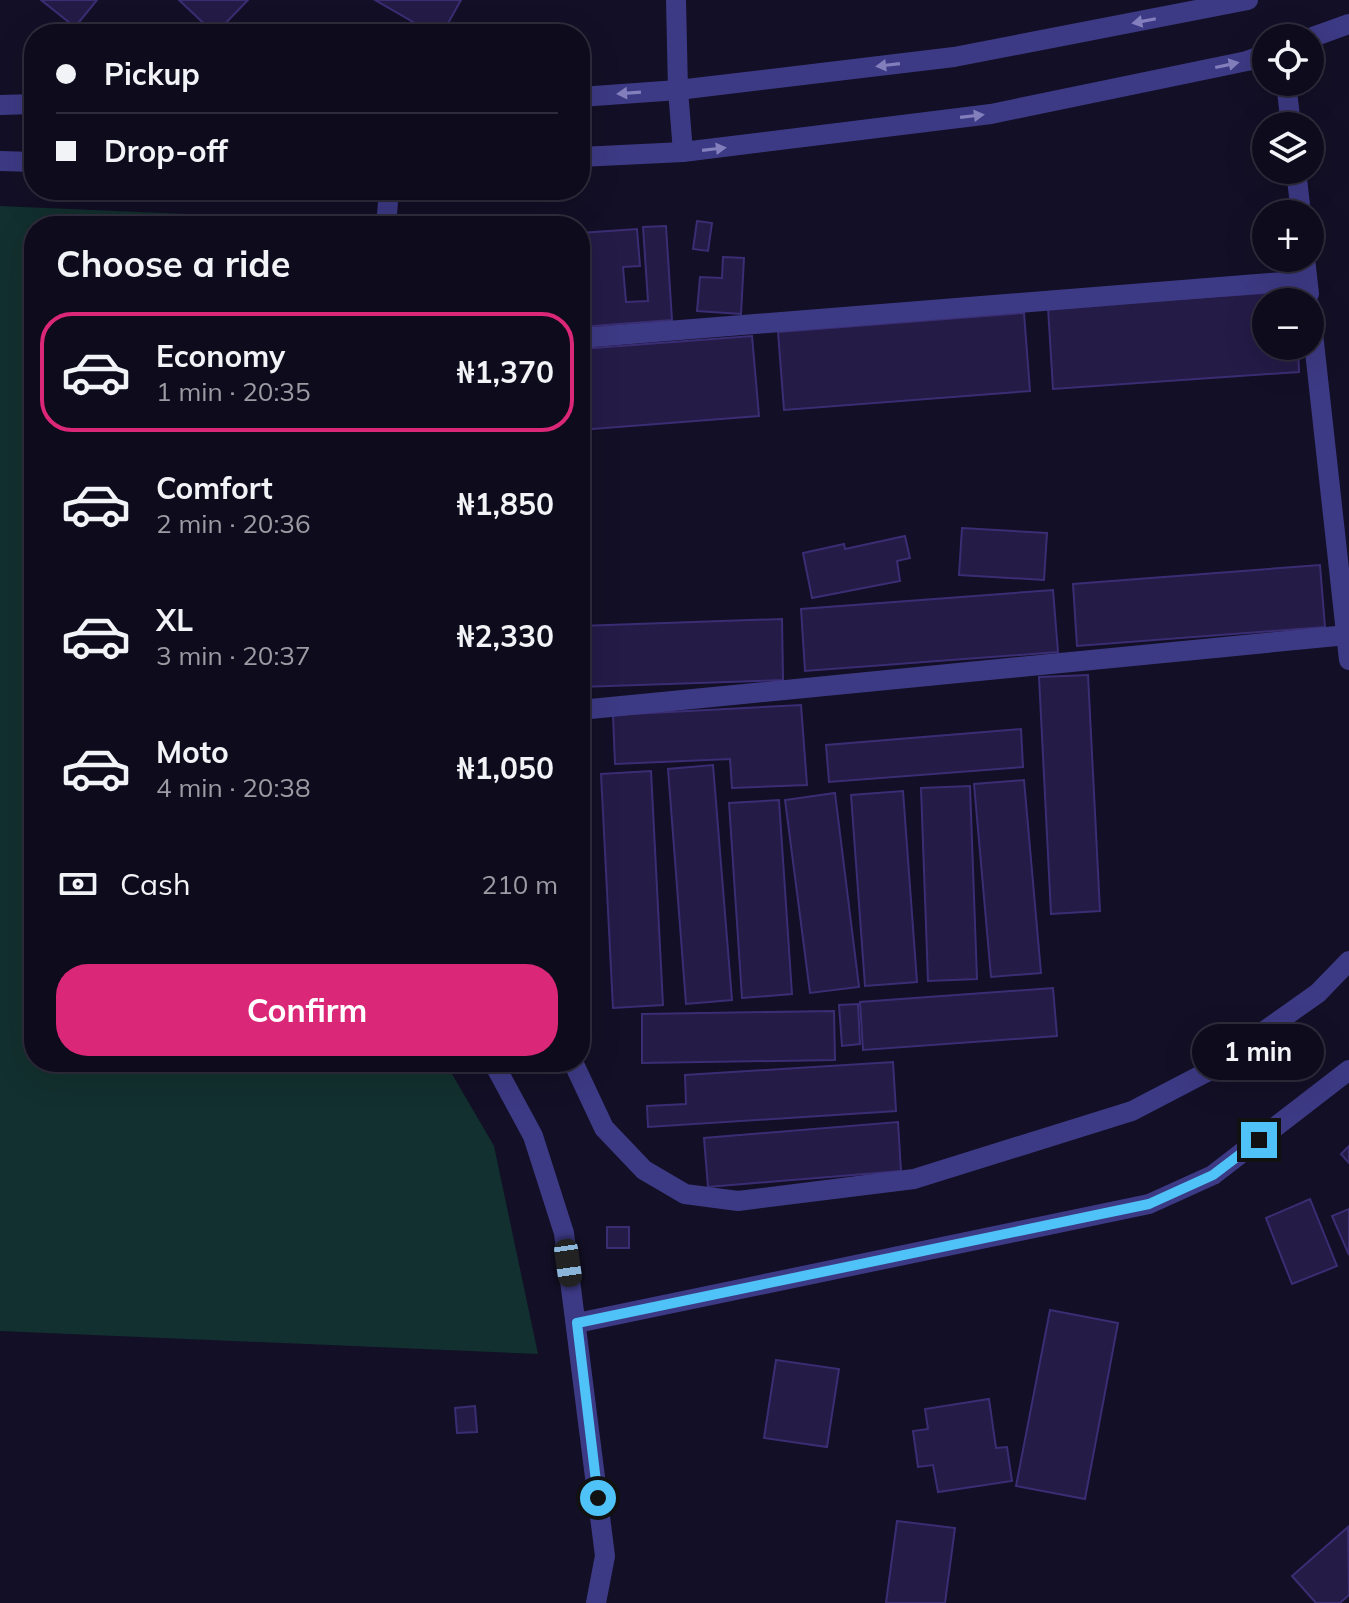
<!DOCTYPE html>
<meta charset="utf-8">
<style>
body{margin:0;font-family:Mulish,sans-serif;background:#171425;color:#f1f3f6;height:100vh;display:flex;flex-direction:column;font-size:30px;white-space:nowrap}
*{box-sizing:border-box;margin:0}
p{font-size:26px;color:#9b9ba3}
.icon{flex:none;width:44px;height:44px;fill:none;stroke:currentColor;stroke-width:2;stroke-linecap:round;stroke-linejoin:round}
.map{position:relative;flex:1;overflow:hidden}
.side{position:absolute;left:24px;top:216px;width:566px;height:856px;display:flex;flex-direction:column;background:#0e0b1c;border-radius:32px;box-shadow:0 8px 32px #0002,0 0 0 2px #2e2b3b}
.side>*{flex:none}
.hud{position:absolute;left:24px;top:24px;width:566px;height:176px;border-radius:32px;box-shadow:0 8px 32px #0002,0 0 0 2px #2e2b3b;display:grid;align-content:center;height:176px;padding:0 32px;background:#0e0b1c}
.tools{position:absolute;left:1252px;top:24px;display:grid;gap:16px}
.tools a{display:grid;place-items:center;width:72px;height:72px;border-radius:50%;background:#0e0b1c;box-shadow:0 8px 32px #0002,0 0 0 2px #2e2b3b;font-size:40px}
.end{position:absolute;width:36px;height:36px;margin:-18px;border:10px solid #4fc3f7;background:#111;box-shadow:0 0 0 4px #111}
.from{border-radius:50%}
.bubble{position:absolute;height:56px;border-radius:28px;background:#0e0b1c;box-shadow:0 8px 32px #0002,0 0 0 2px #2e2b3b;font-size:26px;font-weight:700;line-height:56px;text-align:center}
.car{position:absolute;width:24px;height:48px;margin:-24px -12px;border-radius:10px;box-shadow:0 0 6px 2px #0007;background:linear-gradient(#222 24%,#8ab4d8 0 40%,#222 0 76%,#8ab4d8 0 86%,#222 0)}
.hud b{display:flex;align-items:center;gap:28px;height:76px;font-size:30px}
.hud b+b{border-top:2px solid #2e2b3b}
.hud i{width:20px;height:20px;background:#f1f3f6}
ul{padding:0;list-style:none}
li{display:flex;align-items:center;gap:24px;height:120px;margin:0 16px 12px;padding:0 16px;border:4px solid transparent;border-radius:32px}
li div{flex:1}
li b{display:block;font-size:30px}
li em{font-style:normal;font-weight:700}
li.selected{border-color:#db2777}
li>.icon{width:72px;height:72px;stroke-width:1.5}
h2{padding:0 32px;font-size:36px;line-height:96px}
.pay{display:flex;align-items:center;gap:20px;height:88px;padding:0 32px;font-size:30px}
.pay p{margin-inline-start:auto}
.primary-button{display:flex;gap:16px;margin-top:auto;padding:16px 32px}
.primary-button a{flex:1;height:92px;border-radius:32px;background:#db2777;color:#fff;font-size:32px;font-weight:700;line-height:92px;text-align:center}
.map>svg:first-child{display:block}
.green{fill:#12302f}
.building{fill:#241b47;stroke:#3b2d73;stroke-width:2}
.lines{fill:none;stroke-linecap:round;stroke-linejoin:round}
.minor{stroke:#3d3a85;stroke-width:20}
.oneway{fill:#837fbc}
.route{stroke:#4fc3f7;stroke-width:10}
</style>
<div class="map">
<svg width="1349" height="1603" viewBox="0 0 1349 1603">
<rect width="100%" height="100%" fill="#130f26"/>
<!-- green -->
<path class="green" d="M0 206 346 221 345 226H34V1062H445L494 1146 538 1354 0 1331Z"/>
<!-- building -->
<g class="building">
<path d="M41 0H97L75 27Z"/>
<path d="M179 0H248L215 34Z"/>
<path d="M375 0H461L442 34H434Z"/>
<path d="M490 216 500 226H480Z"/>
<path d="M697 221 712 223 708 251 693 249Z"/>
<path d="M666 226 672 320 580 327V233L637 229 640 266 623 267 626 302 648 301 643 227Z"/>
<path d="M723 257 744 258 741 314 697 311 700 277 722 278Z"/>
<path d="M1294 291 1295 302H1266V346H1298L1299 372 1053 389 1048 308Z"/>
<path d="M1024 313 1030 391 784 410 778 332Z"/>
<path d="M752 336 759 416 580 430V349Z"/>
<path d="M962 528 1047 533 1044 580 959 575Z"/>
<path d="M905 536 910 558 897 561 900 581 812 598 803 553 844 544 845 549Z"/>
<path d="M1320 565 1325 627 1077 646 1073 584Z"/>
<path d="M1053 590 1058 652 805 671 801 609Z"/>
<path d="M782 619 783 680 580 687V626Z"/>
<path d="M1088 675 1100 911 1051 914 1039 677Z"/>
<path d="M801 705 807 785 732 788 730 759 615 764 613 715Z"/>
<path d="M1021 729 1023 767 829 782 826 745Z"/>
<path d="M580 755 590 953 580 954Z"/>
<path d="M713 765 732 1000 686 1004 668 769Z"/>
<path d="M651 771 663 1005 613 1008 601 774Z"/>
<path d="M1024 780 1041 973 991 977 974 784Z"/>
<path d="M970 786 977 979 928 981 921 788Z"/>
<path d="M903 791 917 982 865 986 851 795Z"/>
<path d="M835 793 859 987 810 993 785 800Z"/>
<path d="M779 800 792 994 742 998 729 803Z"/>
<path d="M1053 988 1057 1036 863 1050 860 1002Z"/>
<path d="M858 1004 860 1044 842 1046 839 1005Z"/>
<path d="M834 1011 835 1060 642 1063V1014Z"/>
<path d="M893 1062 896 1111 648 1127 647 1106 686 1104 685 1075Z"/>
<path d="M898 1122 901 1171 708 1187 704 1138Z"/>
<path d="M1349 1146V1163L1341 1154Z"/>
<path d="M1310 1199 1337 1266 1292 1284 1266 1218Z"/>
<path d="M1349 1209V1255L1332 1216Z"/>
<rect x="607" y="1227" width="22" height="21"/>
<path d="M1050 1310 1118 1323 1085 1499 1016 1486Z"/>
<path d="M776 1360 839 1369 827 1447 764 1438Z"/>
<path d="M989 1399 996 1448 1007 1447 1012 1481 938 1492 933 1465 918 1467 913 1431 928 1429 925 1409Z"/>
<path d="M475 1406 477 1432 457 1433 455 1408Z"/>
<path d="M897 1521 955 1528 945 1603H886Z"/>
<path d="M1348 1527 1349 1595 1340 1603H1316L1292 1576Z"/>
</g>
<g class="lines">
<!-- minor -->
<g class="minor">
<path d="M676 0 678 90 683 152"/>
<path d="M1310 38 1349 24"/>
<path d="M1286 82 1291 126"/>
<path d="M580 97 678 90 954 57 1248 0"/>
<path d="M0 105 34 104"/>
<path d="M580 157 683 152 991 114 1247 61 1266 54"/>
<path d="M0 161 34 162"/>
<path d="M1296 170 1301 214"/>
<path d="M386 226 389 190"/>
<path d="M1305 258 1309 294"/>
<path d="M1310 306 1349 660"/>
<path d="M580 338 1307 280"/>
<path d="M580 710 1347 635"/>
<path d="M493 1062 533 1136 564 1233 605 1556 596 1603"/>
<path d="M573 1062 604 1128 644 1170 685 1194 738 1201 914 1179 1132 1111 1205 1073 1318 993 1349 961"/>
<path d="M577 1323 1149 1204 1213 1175 1349 1070"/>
</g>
</g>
<!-- one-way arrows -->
<defs><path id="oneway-solid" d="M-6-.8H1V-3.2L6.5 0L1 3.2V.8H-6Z" transform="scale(2)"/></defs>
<g class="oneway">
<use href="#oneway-solid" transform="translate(1144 21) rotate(169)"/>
<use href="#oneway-solid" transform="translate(888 65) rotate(173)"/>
<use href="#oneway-solid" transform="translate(1227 65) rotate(-12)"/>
<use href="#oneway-solid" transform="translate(629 93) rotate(176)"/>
<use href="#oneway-solid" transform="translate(972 116) rotate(-7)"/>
<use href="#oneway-solid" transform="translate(714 149) rotate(-7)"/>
</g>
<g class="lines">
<!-- route -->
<path class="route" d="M598 1498 577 1323 1149 1204 1213 1175 1259 1140"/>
</g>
</svg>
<div class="tools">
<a><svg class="icon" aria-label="locate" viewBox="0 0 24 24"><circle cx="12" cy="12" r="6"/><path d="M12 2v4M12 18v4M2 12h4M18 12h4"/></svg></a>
<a><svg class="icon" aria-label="layers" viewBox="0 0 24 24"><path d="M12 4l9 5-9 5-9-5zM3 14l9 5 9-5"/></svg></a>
<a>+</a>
<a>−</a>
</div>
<i class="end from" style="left:598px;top:1498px"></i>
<i class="end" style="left:1259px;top:1140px"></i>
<div class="bubble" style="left:1192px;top:1024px;width:132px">1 min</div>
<i class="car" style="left:568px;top:1263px;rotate:172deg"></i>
<div class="hud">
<b><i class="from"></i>Pickup</b>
<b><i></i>Drop-off</b>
</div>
<section class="side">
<h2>Choose a ride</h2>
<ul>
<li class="selected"><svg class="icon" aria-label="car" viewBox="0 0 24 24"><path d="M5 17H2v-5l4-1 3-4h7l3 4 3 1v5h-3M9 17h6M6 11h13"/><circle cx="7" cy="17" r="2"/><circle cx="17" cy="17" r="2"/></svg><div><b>Economy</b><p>1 min · 20:35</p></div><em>₦1,370</em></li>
<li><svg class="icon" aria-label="car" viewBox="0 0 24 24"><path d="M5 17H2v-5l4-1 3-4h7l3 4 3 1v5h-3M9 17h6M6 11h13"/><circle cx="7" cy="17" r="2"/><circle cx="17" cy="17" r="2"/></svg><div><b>Comfort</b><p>2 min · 20:36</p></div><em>₦1,850</em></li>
<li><svg class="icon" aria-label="car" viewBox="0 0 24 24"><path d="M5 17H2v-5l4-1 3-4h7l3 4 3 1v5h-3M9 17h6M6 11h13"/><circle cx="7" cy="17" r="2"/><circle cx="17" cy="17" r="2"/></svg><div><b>XL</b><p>3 min · 20:37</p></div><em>₦2,330</em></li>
<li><svg class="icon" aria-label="car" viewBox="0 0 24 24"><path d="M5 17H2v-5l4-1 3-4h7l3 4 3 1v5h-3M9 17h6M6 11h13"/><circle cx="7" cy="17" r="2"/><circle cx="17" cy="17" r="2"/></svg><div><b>Moto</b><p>4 min · 20:38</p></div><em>₦1,050</em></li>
</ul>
<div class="pay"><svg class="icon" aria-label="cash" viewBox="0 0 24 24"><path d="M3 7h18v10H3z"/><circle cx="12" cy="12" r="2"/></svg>Cash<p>210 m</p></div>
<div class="primary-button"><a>Confirm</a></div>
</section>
</div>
